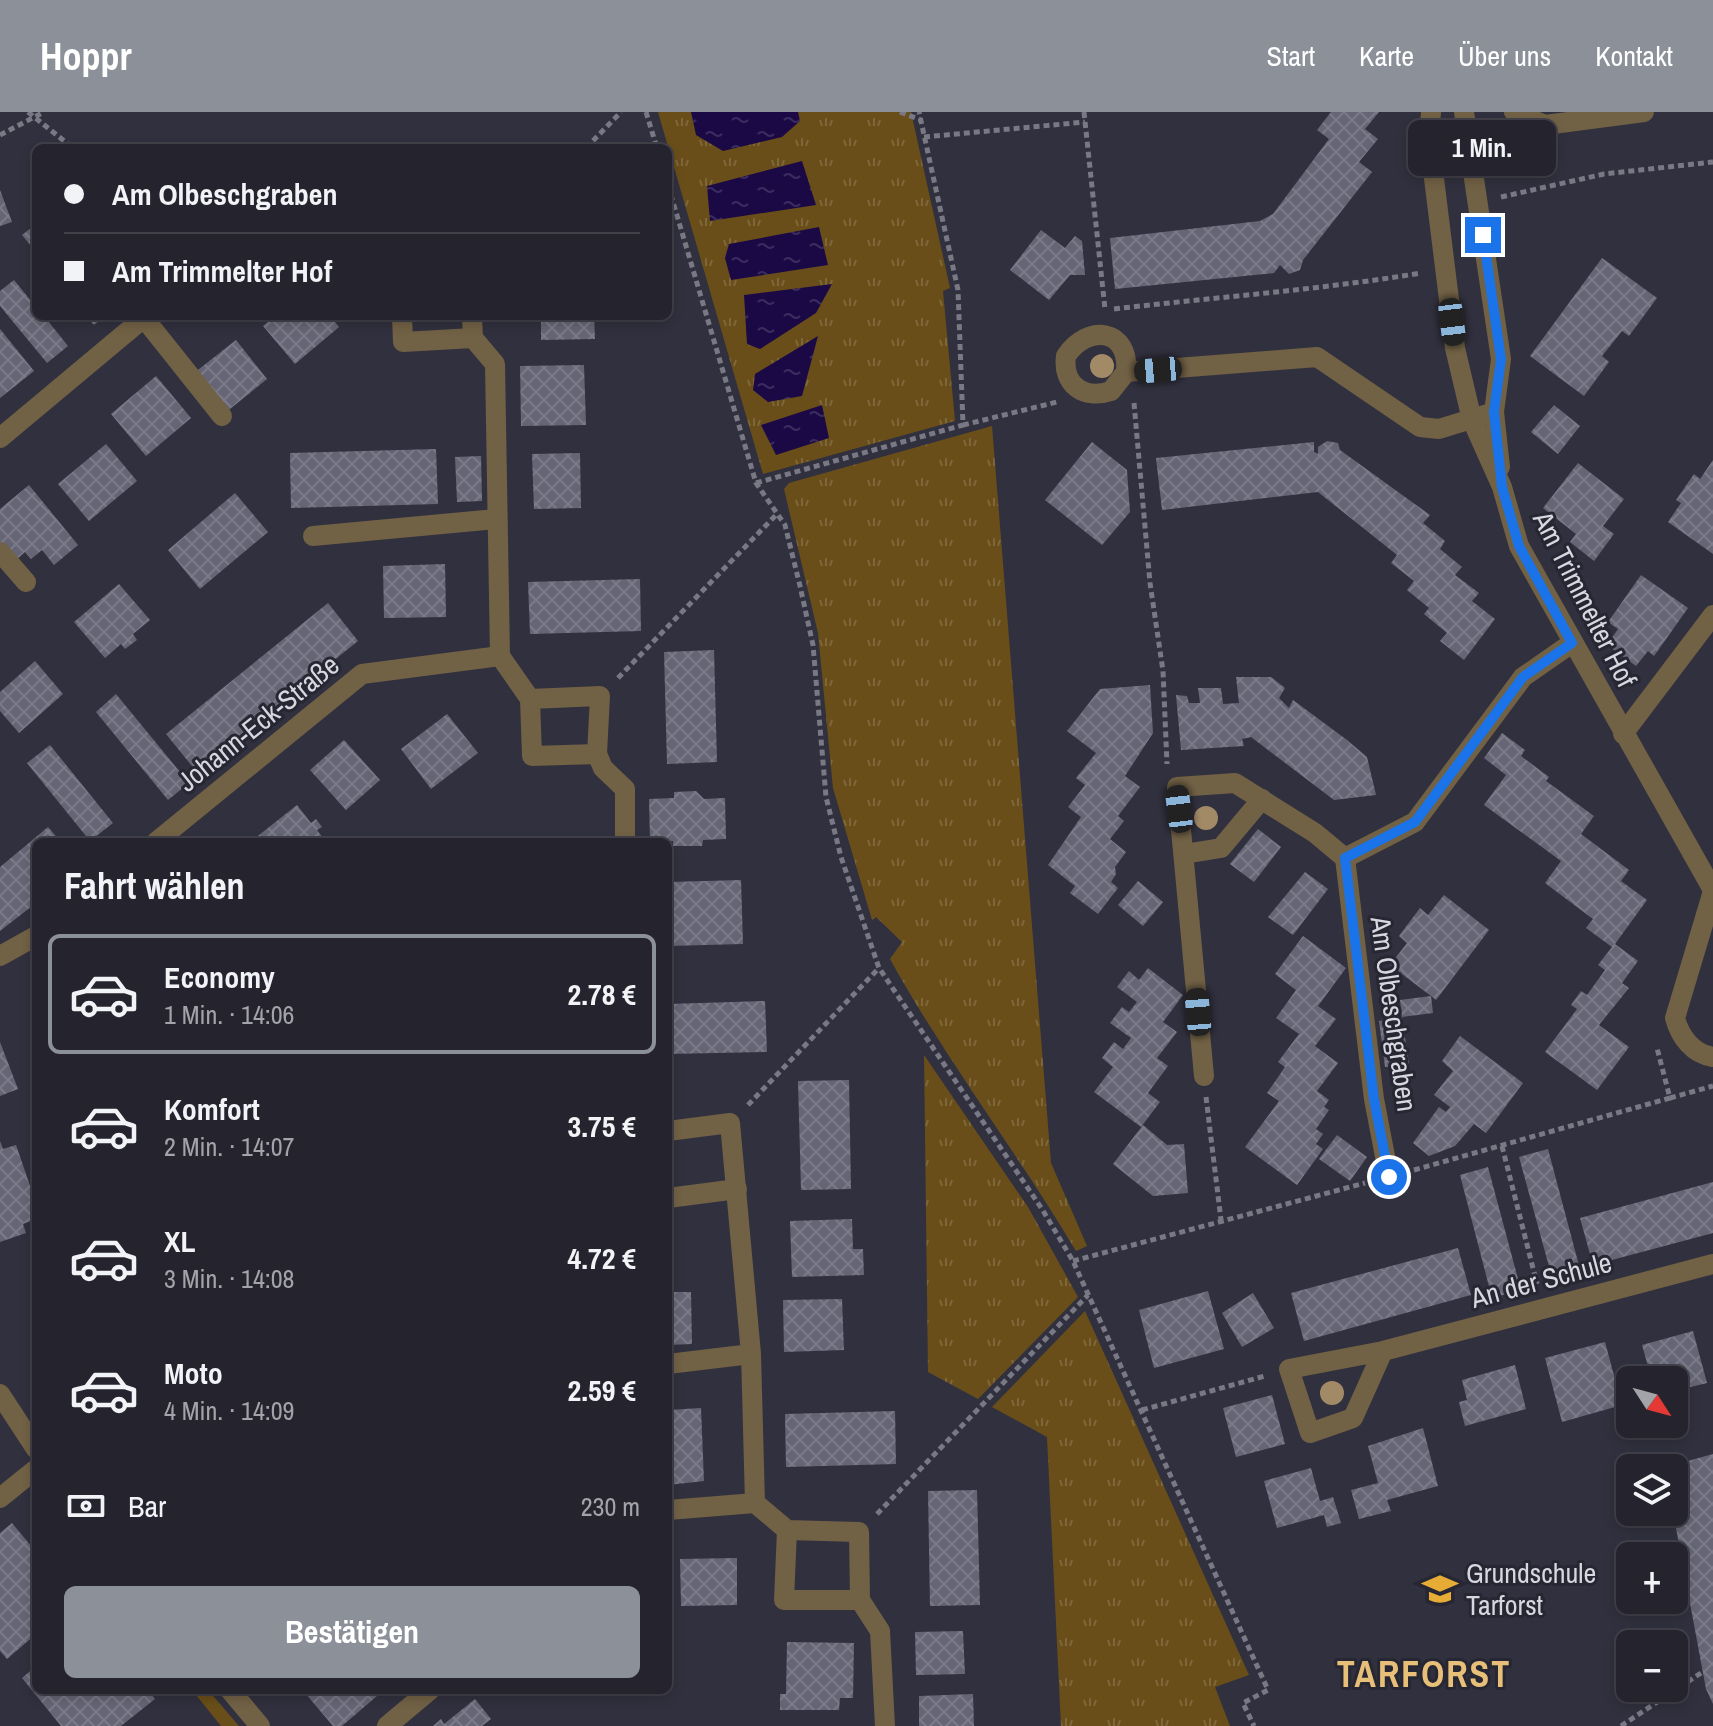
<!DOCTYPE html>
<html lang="de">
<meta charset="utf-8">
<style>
body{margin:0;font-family:"Archivo Narrow",sans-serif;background:#2d2c36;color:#f1f3f6;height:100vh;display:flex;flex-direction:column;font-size:30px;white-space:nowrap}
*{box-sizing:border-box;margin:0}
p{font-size:26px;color:#a3a4aa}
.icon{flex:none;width:44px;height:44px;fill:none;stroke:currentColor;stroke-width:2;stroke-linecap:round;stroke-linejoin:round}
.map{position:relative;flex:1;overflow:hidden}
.details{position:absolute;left:32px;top:726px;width:640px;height:856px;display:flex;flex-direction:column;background:#25242e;border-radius:12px;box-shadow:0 4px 12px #0003,0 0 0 2px #42414a}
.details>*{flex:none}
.top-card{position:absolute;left:32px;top:32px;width:640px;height:176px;border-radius:12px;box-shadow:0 4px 12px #0003,0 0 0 2px #42414a;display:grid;align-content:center;height:176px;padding:0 32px;background:#25242e}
.needle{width:52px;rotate:126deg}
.controls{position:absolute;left:1616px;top:1254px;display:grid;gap:16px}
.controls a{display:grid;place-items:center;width:72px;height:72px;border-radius:12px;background:#25242e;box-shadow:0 4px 12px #0003,0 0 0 2px #42414a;font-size:40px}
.end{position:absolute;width:36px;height:36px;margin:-18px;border:10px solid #1a73e8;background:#fff;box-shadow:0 0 0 4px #fff}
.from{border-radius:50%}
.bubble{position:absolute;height:56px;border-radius:12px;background:#25242e;box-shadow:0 4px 12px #0003,0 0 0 2px #42414a;font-size:26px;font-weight:700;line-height:56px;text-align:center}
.car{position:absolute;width:24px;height:48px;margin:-24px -12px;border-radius:10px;box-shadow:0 0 6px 2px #0007;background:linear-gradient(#222 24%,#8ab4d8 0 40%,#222 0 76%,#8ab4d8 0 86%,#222 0)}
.top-card b{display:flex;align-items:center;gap:28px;height:76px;font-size:30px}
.top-card b+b{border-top:2px solid #42414a}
.top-card i{width:20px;height:20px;background:#f1f3f6}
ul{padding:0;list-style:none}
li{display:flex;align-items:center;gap:24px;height:120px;margin:0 16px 12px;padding:0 16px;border:4px solid transparent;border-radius:12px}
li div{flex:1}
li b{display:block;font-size:30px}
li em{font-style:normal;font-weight:700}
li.active{border-color:#8c9099}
li>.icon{width:72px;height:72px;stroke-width:1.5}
h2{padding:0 32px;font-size:36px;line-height:96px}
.pay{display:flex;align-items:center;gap:20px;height:88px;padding:0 32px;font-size:30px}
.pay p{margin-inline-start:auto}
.cta{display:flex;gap:16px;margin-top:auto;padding:16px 32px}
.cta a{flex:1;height:92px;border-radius:12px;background:#8c9099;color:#fff;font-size:32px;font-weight:700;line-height:92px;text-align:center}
header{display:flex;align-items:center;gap:48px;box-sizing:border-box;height:112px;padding:0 40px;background:#8c9099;color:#fff}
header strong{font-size:38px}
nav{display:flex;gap:44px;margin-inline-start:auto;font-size:28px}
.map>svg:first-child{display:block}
.grass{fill:url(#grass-tufts)}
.water{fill:url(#water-ripples)}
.building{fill:url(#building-cross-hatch)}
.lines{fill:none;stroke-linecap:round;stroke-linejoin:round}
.path{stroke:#797985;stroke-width:5;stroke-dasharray:6 4;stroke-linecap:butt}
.minor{stroke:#716145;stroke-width:20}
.tree{fill:#a28a66}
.route{stroke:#1a73e8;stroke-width:10}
.labels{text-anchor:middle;stroke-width:6;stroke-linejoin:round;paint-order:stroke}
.street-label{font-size:28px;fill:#d7d7e0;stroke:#272633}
.poi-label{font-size:28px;fill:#d7d7e0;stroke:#272633;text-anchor:start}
.district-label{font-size:36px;font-weight:bold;letter-spacing:2px;fill:#e8bf79;stroke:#272633}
</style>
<header>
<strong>Hoppr</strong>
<nav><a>Start</a><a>Karte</a><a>Über uns</a><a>Kontakt</a></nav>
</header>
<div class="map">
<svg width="1713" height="1614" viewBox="0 0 1713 1614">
<defs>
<pattern id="grass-tufts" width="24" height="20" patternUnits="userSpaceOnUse" patternTransform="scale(2)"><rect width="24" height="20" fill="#694e19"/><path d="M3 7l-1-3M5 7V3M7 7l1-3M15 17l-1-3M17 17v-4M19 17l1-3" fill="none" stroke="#7e673a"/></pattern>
<pattern id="water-ripples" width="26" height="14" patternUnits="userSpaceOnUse" patternTransform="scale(2)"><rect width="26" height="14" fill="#1a0945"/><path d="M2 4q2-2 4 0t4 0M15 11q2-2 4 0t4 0" fill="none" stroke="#3b2c60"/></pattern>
<pattern id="building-cross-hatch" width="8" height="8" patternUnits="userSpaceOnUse" patternTransform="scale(2)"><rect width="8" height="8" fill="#666575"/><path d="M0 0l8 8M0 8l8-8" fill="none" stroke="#7b7a88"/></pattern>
</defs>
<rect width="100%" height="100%" fill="#31303e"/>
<!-- grass -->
<g class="grass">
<path d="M658 0H911L950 176 943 179 955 309 763 362Z"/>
<path d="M992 314 1051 1051 1087 1134 1076 1139C1017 1040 946 948 890 847L902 830 876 805 872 808 833 676 818 521 784 377 789 371Z"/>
<path d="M924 943 1028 1095 1078 1185 978 1287 928 1260Z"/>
<path d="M1085 1199 1249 1563 1215 1575 1230 1614H1061L1047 1325 992 1295Z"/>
<path d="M192 1578H208L239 1614H221Z"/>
</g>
<!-- water -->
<g class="water">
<path d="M691 0H798L800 9 782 25 723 39 696 23Z"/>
<path d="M802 49 816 93 710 109 707 74Z"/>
<path d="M819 115 828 153 731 168 725 146 729 132Z"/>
<path d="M832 172 816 201 760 237 747 232 744 183Z"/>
<path d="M818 224 802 284 768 290 753 278 755 262Z"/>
<path d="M822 293 829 326 776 343 761 313Z"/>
</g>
<!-- building -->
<g class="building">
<path d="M1331 0H1379L1365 17 1378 27 1359 50 1372 60 1303 148 1300 158 1289 162 1280 153 1274 161 1115 177 1110 126 1260 109 1273 102 1329 27 1317 18Z"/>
<path d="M0 78 12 110 0 114Z"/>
<path d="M36 112V140L22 123Z"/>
<path d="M1041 118 1065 136 1075 124 1082 129 1085 163H1070L1049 188 1010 158Z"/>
<path d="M1602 146 1657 186 1629 224 1622 219 1602 244 1609 250 1584 284 1530 244Z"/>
<path d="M14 168 36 195V204H44L68 234 47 251 0 194V179Z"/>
<path d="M86 204H105L94 213Z"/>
<path d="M275 204H330L339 215 295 252 263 214Z"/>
<path d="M541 204H594L595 227 541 228Z"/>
<path d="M0 217 34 259 0 286Z"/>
<path d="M236 228 267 267 225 301 194 261Z"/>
<path d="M584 253 586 313 521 314 520 254Z"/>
<path d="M156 264 191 306 146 344 111 302Z"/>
<path d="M1554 293 1580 314 1558 342 1531 320Z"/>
<path d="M1327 329 1338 331 1340 338 1430 403 1423 411 1445 429 1440 437 1462 455 1455 463 1479 481 1472 489 1495 507 1464 548 1440 529 1447 521 1424 502 1429 496 1407 478 1414 469 1391 451 1397 443 1318 380 1162 398 1156 346 1314 330V340L1318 342V335Z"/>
<path d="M1092 330 1127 358 1130 400 1102 433 1045 388Z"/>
<path d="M106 332 137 369 89 409 58 372Z"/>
<path d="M436 337 438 392 291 396 290 341Z"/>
<path d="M580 341 581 396 534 397 532 342Z"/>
<path d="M481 344 482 389 457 390 455 345Z"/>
<path d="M1713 348V442L1668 410 1681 391 1676 388 1694 362 1700 367Z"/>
<path d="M1578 351 1624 387 1603 414 1614 422 1594 449 1570 430 1576 422 1543 396Z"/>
<path d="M29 373 78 433 54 453 42 438 31 447 25 440 14 450 0 432V397Z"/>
<path d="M235 381 268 420 200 477 168 438Z"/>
<path d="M445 452 446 505 384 506 383 454Z"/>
<path d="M1641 463 1688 496 1654 544 1648 539 1636 554 1607 533 1618 517 1608 510Z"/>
<path d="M640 467 641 519 530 522 528 470Z"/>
<path d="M119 472 150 508 133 522 137 528 125 537 121 532 105 546 74 510Z"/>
<path d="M328 491 358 529 196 659 166 622Z"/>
<path d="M714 538 717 650 667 652 664 540Z"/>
<path d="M35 549 63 582 19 621 0 599V580Z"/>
<path d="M1236 565H1271L1285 576 1279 586 1289 596 1293 588 1347 628 1367 645 1376 683 1334 688 1251 625 1242 627 1244 634 1181 638 1176 583 1187 584 1189 591H1200L1198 576H1221L1223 592 1239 591Z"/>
<path d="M1150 573 1153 621 1125 664 1140 675 1118 704 1124 709 1110 727 1126 740 1115 755 1116 762 1111 770 1118 776 1098 802 1070 781 1075 774 1048 753 1081 705 1068 695 1085 673 1076 666 1096 641 1067 619 1100 577Z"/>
<path d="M116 582 189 671 168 688 96 600Z"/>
<path d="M447 602 478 641 431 677 401 637Z"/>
<path d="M1502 621 1525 638 1521 644 1549 665 1546 669 1594 704 1581 722 1629 758 1621 769 1647 788 1615 832 1638 849 1622 871 1629 876 1599 913 1629 935 1597 978 1545 940 1577 897 1571 893 1581 879 1587 883 1605 858 1598 853 1612 835 1586 816 1593 807 1545 771 1561 749 1484 693 1506 663 1484 646Z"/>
<path d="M344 628 380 668 346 698 310 658Z"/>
<path d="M50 633 113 711 90 729 27 651Z"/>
<path d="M696 679 704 687 725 686 726 727 703 728 702 734H673V729L650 730 649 687 674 686V680Z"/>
<path d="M297 693 311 711 316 707 322 715 317 718 326 730H256L254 727Z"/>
<path d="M48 715 61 730H36V791L0 819V755Z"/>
<path d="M1258 717 1281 735 1254 770 1230 752Z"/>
<path d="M1305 760 1328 777 1293 823 1268 805Z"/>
<path d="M741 768 743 832 668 834V770Z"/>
<path d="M1138 769 1163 790 1143 814 1118 793Z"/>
<path d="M1444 783 1489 818 1436 888 1431 884 1433 901 1402 905 1400 888 1431 884 1390 853 1407 831 1399 824 1420 796 1428 803Z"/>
<path d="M1303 824 1346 856 1318 894 1336 907 1315 934 1338 951 1317 979 1329 988 1324 995 1329 998 1316 1017 1323 1022 1316 1032 1323 1037 1297 1073 1245 1035 1279 989 1267 981 1285 955 1278 950 1299 922 1276 906 1296 878 1275 862Z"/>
<path d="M1148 856 1183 883 1163 910 1177 920 1157 946 1168 954 1148 981 1160 990 1141 1015 1094 980 1113 955 1102 946 1114 930 1123 937 1131 926 1110 911 1122 895 1129 900 1137 890 1117 875 1129 859 1139 868Z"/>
<path d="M765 889 767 940 668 942V892Z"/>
<path d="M1402 905 1409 952 1385 955 1379 909Z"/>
<path d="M1460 924 1523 971 1486 1021 1474 1012 1455 1034 1429 1044 1413 1031 1439 995 1446 1000 1450 995 1434 983 1453 959 1442 949Z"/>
<path d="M0 930 18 977 0 984Z"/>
<path d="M849 968 851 1077 801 1078 798 969Z"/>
<path d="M1143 1013 1167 1033 1184 1032 1188 1081 1153 1084 1113 1052Z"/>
<path d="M1337 1023 1367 1045 1350 1069 1319 1047Z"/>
<path d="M0 1029 3 1037 16 1033 36 1091V1107L23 1112 26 1121 0 1130Z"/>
<path d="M1548 1037 1581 1161 1553 1169 1519 1045Z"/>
<path d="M1488 1055 1521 1178 1492 1186 1460 1063Z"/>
<path d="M1713 1070V1121L1593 1153 1580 1106Z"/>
<path d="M852 1107 853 1137H863L864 1163 792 1165 790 1109Z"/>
<path d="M1458 1136 1471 1183 1304 1229 1291 1181Z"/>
<path d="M1208 1179 1224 1237 1154 1256 1139 1198Z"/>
<path d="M668 1180H691L692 1232 668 1233Z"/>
<path d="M1253 1181 1274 1216 1242 1235 1222 1201Z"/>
<path d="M842 1187 844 1238 784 1240 783 1188Z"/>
<path d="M1693 1219 1707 1271 1674 1279V1268H1652L1642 1233Z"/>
<path d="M1605 1230 1622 1293 1562 1310 1545 1246Z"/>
<path d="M1515 1253 1526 1297 1465 1314 1459 1290 1467 1288 1462 1268Z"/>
<path d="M1272 1283 1285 1332 1236 1345 1223 1296Z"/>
<path d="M701 1296 704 1369 668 1373V1298Z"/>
<path d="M895 1299 896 1352 786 1355 785 1302Z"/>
<path d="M1423 1316 1438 1374 1387 1388 1391 1399 1359 1407 1351 1378 1378 1371 1368 1334Z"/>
<path d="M1713 1342V1592L1706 1577 1673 1400 1674 1356 1666 1355Z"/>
<path d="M1311 1356 1320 1389 1333 1385 1341 1411 1327 1415 1324 1403 1277 1416 1264 1369Z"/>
<path d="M977 1378 980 1493 930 1494 928 1379Z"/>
<path d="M12 1411 36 1440V1522L7 1547 0 1539V1421Z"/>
<path d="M737 1446V1493L681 1494 680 1447Z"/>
<path d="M963 1519 965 1562 916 1563 915 1520Z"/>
<path d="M787 1530 854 1531 853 1586H840L839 1598H780V1582H786Z"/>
<path d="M36 1554V1578H148L155 1587 121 1614H61L22 1566Z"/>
<path d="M309 1578H384L342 1614H333L305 1581Z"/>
<path d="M973 1582 974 1614H919V1584Z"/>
<path d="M475 1587 491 1607 482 1614H433L441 1607 444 1612Z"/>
</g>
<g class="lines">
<!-- path -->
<g class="path">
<path d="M28 0 73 36"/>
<path d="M646 0 657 36"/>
<path d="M900 0 921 8"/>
<path d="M1084 0 1105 197"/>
<path d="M0 23 44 0"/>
<path d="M924 25 1085 10"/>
<path d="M586 36 621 0"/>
<path d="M668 73 756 371 785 413 800 474 813 533 826 685 841 745 879 856 1042 1097 1073 1149 1268 1578 1243 1591 1254 1614"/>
<path d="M1501 85 1604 62 1713 50"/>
<path d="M1114 197C1217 185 1319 178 1421 161"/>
<path d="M1134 291 1150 471 1163 559 1167 652"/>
<path d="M963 313 1057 290"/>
<path d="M756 371 963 313 958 178 919 0"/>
<path d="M618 566 777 402"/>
<path d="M1206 985 1221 1108"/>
<path d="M1670 986 1713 974"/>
<path d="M748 993 879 856"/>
<path d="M1502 1034 1537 1172"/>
<path d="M1414 1058 1670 986 1657 936"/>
<path d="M1073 1149 1365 1071"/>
<path d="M1142 1298 1265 1264"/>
<path d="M877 1402 1088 1183"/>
<path d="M1621 1614 1704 1559"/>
</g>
<!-- minor -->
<g class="minor">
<path d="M1431 0 1429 26 1455 236 1472 308 1502 375 1519 434 1713 778"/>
<path d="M1464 0 1501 247 1494 300 1500 355"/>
<path d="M1514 0 1545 13 1644 0"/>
<path d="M402 204 403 230 473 226"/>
<path d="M472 204 473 226 495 252 500 544 530 587 532 644 597 642 603 656 625 677V730"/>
<path d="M144 206 222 304"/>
<path d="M1126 260 1111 279C1084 288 1062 273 1066 244 1088 211 1130 217 1126 260L1317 245 1420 315 1439 317 1494 300"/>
<path d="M0 326 146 204"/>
<path d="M313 424 496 407"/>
<path d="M0 440 26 470"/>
<path d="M530 587 600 584 597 642"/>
<path d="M1623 622 1713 503"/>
<path d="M156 730 362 562 500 544"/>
<path d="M1184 742 1221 736 1262 687"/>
<path d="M1345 746 1374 987 1389 1065"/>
<path d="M1713 779 1675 906C1680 925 1693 942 1713 945"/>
<path d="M0 844 36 824"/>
<path d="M1204 964 1177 675 1235 671 1315 721 1345 746 1415 710 1523 565 1572 531"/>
<path d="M668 1019 730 1011 751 1242 755 1391 787 1418 859 1420 860 1488 880 1519 885 1614"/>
<path d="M668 1086 737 1077"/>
<path d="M1383 1239 1353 1306 1310 1321 1289 1257 1383 1239 1713 1152"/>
<path d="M668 1252 751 1242"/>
<path d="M0 1282 36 1337"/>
<path d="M0 1386 36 1357"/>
<path d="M668 1398 755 1391"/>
<path d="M787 1418 784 1488H860"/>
<path d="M230 1578 260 1614"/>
<path d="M387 1614 430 1578"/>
</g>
</g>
<!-- trees -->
<g class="tree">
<circle cx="1102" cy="254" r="12"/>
<circle cx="1206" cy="706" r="12"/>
<circle cx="1332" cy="1281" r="12"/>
</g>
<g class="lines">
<!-- route -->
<path class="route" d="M1389 1065 1374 987 1345 746 1415 710 1523 565 1572 531 1519 434 1502 375 1494 300 1501 247 1483 123"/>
</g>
<!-- icons -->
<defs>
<g id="school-bare" transform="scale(2.76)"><path d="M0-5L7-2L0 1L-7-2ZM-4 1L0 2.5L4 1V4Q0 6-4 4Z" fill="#e7ac36" stroke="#272633" stroke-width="2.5" paint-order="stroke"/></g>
</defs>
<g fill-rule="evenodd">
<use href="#school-bare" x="1440" y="1477"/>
</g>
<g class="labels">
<!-- street labels -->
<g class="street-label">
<text transform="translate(1585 487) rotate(63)" y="10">Am Trimmelter Hof</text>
<text transform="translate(258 611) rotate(-39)" y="10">Johann-Eck-Straße</text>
<text transform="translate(1394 902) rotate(82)" y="10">Am Olbeschgraben</text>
<text transform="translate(1541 1168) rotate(-15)" y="10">An der Schule</text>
</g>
<!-- poi labels -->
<g class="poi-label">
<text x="1466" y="1471">Grundschule<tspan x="1466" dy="32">Tarforst</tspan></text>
</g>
<!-- district labels -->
<g class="district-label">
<text x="1424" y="1575">TARFORST</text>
</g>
</g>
</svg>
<div class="controls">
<a><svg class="needle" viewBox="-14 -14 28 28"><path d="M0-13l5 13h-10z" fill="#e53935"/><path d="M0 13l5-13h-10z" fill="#a3a4aa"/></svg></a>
<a><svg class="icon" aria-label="layers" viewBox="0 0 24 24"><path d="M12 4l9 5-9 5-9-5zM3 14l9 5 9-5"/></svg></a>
<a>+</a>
<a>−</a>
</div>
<i class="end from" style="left:1389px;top:1065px"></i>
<i class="end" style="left:1483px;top:123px"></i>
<div class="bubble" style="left:1408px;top:8px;width:148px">1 Min.</div>
<i class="car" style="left:1452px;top:210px;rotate:173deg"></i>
<i class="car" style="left:1158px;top:258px;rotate:265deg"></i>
<i class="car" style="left:1179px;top:697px;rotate:353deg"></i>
<i class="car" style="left:1198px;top:900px;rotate:355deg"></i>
<div class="top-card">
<b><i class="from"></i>Am Olbeschgraben</b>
<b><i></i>Am Trimmelter Hof</b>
</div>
<section class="details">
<h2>Fahrt wählen</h2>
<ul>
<li class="active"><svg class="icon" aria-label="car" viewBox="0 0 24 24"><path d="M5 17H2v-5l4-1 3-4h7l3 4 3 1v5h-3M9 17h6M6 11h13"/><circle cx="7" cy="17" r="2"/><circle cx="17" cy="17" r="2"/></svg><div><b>Economy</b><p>1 Min. · 14:06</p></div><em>2.78 €</em></li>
<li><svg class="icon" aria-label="car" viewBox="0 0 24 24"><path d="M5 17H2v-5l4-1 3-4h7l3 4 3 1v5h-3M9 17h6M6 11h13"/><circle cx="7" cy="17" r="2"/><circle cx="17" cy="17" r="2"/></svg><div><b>Komfort</b><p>2 Min. · 14:07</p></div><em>3.75 €</em></li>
<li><svg class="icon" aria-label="car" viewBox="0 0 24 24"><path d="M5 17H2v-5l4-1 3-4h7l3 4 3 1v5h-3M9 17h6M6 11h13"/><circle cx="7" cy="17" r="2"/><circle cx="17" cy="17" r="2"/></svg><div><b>XL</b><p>3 Min. · 14:08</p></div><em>4.72 €</em></li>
<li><svg class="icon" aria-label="car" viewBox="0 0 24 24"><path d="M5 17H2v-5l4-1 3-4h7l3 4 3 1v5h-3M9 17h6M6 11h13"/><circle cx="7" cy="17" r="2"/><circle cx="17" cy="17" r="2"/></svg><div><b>Moto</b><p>4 Min. · 14:09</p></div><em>2.59 €</em></li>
</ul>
<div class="pay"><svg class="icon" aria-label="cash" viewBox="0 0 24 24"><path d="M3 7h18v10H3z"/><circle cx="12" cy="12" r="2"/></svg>Bar<p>230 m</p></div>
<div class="cta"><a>Bestätigen</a></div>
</section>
</div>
